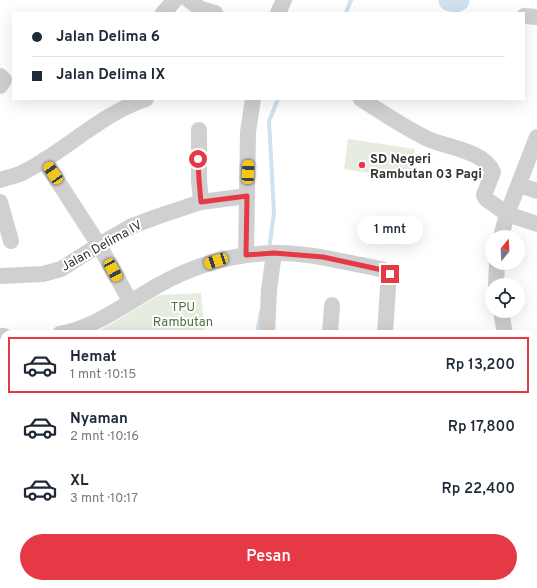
<!DOCTYPE html>
<html lang="id">
<meta charset="utf-8">
<style>
body{margin:0;font-family:Overpass,sans-serif;background:#f6f6f7;color:#1f2937;height:100vh;display:flex;flex-direction:column;font-size:15px;white-space:nowrap}
*{box-sizing:border-box;margin:0}
p{font-size:13px;color:#747a83}
.icon{flex:none;width:22px;height:22px;fill:none;stroke:currentColor;stroke-width:2;stroke-linecap:round;stroke-linejoin:round}
.map{position:relative;flex:1;overflow:hidden}
.sheet{position:absolute;left:0px;top:330px;width:537px;height:258px;display:flex;flex-direction:column;background:#fff;border-radius:12px 12px 0 0;box-shadow:0 4px 16px #0002}
.sheet>*{flex:none}
.banner{position:absolute;left:12px;top:12px;width:513px;height:88px;border-radius:0px;box-shadow:0 4px 16px #0002;display:grid;align-content:center;height:88px;padding:0 20px;background:#fff}
.needle{width:26px;rotate:18deg}
.controls{position:absolute;left:485px;top:230px;display:grid;gap:8px}
.controls a{display:grid;place-items:center;width:40px;height:40px;border-radius:50%;background:#fff;box-shadow:0 4px 16px #0002;font-size:20px}
.end{position:absolute;width:18px;height:18px;margin:-9px;border:5px solid #e63946;background:#fff;box-shadow:0 0 0 2px #fff}
.from{border-radius:50%}
.bubble{position:absolute;height:28px;border-radius:14px;background:#fff;box-shadow:0 4px 16px #0002;font-size:13px;font-weight:600;line-height:28px;text-align:center}
.car{position:absolute;width:12px;height:24px;margin:-12px -6px;border-radius:5px;box-shadow:0 0 3px 1px #0007;background:linear-gradient(#f5c518 24%,#345 0 40%,#f5c518 0 76%,#345 0 86%,#f5c518 0)}
.banner b{display:flex;align-items:center;gap:14px;height:38px;font-size:15px}
.banner b+b{border-top:1px solid #e0e1e3}
.banner i{width:10px;height:10px;background:#1f2937}
ul{padding:7px 0 0;list-style:none}
li{display:flex;align-items:center;gap:12px;height:56px;margin:0 8px 6px;padding:0 12px;border:2px solid transparent;border-radius:0px}
li div{flex:1}
li b{display:block;font-size:15px}
li em{font-style:normal;font-weight:600}
li.on{border-color:#e63946}
li>.icon{width:36px;height:36px;stroke-width:1.5}
.action{display:flex;gap:8px;margin-top:auto;padding:8px 20px}
.action a{flex:1;height:46px;border-radius:24px;background:#e63946;color:#fff;font-size:16px;font-weight:600;line-height:46px;text-align:center}
.map>svg:first-child{display:block}
.green{fill:#e6ecdf}
.lines{fill:none;stroke-linecap:round;stroke-linejoin:round}
.stream{stroke:#cfe2ee;stroke-width:4}
.river{stroke:#cfe2ee;stroke-width:23}
.minor{stroke:#d0d0d0;stroke-width:16}
.route{stroke:#e63946;stroke-width:5}
.poi-dot{fill:#e63946;stroke:#fff;stroke-width:1.5}
.labels{text-anchor:middle;stroke-width:4;stroke-linejoin:round;paint-order:stroke}
.poi-label{font-size:13px;font-weight:bold;fill:#333;stroke:#fff;text-anchor:start}
.street-label{font-size:13px;fill:#333;stroke:#fff}
.park-label{font-size:13px;fill:#56703f;stroke:#fff}
</style>
<div class="map">
<svg width="537" height="588" viewBox="0 0 537 588">
<rect width="100%" height="100%" fill="#fff"/>
<!-- green -->
<g class="green">
<path d="M348 139 415 149 411 180 344 169Z"/>
<path d="M201 293 205 334H94L159 295Z"/>
</g>
<g class="lines">
<!-- stream -->
<g class="stream">
<path d="M346 13 351 0"/>
<path d="M269 250 274 212 269 121 278 99"/>
<path d="M257 334 261 311"/>
<path d="M318 584 320 588"/>
</g>
<!-- river -->
<path class="river" d="M450 0 456 1 458 0"/>
<!-- minor -->
<g class="minor">
<path d="M189 0 201 9 215 13"/>
<path d="M163 13 175 0"/>
<path d="M278 13 284 0"/>
<path d="M524 16 537 17"/>
<path d="M0 76 4 80 0 86"/>
<path d="M361 99C383 113 405 128 428 139 446 147 485 151 493 172L484 195 486 199 507 214 537 224"/>
<path d="M199 130V180L201 202"/>
<path d="M44 160 99 245 130 301"/>
<path d="M0 180C8 177 17 176 24 172 66 151 100 114 146 99"/>
<path d="M519 185 537 191"/>
<path d="M0 202 11 241"/>
<path d="M501 237 507 214 537 137"/>
<path d="M246 255 248 132 253 99"/>
<path d="M0 276 43 274 61 269 99 245 132 226 159 216 201 202 247 196"/>
<path d="M496 285 497 263"/>
<path d="M501 311 505 334"/>
<path d="M60 334C94 328 127 303 157 286 192 266 233 254 273 253 298 252 326 258 351 263 363 266 378 267 389 272L385 334"/>
<path d="M267 334 269 290 274 253"/>
<path d="M330 334 332 305"/>
<path d="M0 336H4"/>
<path d="M533 429 537 430"/>
<path d="M0 486 4 481"/>
<path d="M0 549 4 552"/>
<path d="M0 563 4 566"/>
<path d="M533 578 537 579"/>
<path d="M27 584 32 588"/>
<path d="M45 584 50 588"/>
<path d="M180 584 186 588"/>
<path d="M342 584 343 588"/>
<path d="M415 584 416 588"/>
<path d="M484 584 485 588"/>
<path d="M137 588 140 584"/>
<path d="M233 588 235 584"/>
</g>
</g>
<g class="lines">
<!-- route -->
<path class="route" d="M198 159 199 180 201 202 247 196 246 255 274 253 323 257 387 271 390 274"/>
</g>
<!-- markers -->
<circle class="poi-dot" cx="362" cy="165" r="4"/>
<g class="labels">
<!-- poi labels -->
<g class="poi-label">
<text x="370" y="163">SD Negeri<tspan x="370" dy="15">Rambutan 03 Pagi</tspan></text>
</g>
<!-- street labels -->
<g class="street-label">
<text transform="translate(101 245) rotate(-29)" y="5">Jalan Delima IV</text>
</g>
<!-- park labels -->
<g class="park-label">
<text x="183" y="311">TPU<tspan x="183" dy="15">Rambutan</tspan></text>
</g>
</g>
</svg>
<div class="controls">
<a><svg class="needle" viewBox="-14 -14 28 28"><path d="M0-13l5 13h-10z" fill="#e53935"/><path d="M0 13l5-13h-10z" fill="#747a83"/></svg></a>
<a><svg class="icon" aria-label="locate" viewBox="0 0 24 24"><circle cx="12" cy="12" r="6"/><path d="M12 2v4M12 18v4M2 12h4M18 12h4"/></svg></a>
</div>
<i class="end from" style="left:198px;top:159px"></i>
<i class="end" style="left:390px;top:274px"></i>
<div class="bubble" style="left:357px;top:216px;width:66px">1 mnt</div>
<i class="car" style="left:248px;top:172px;rotate:2deg"></i>
<i class="car" style="left:53px;top:173px;rotate:326deg"></i>
<i class="car" style="left:216px;top:261px;rotate:252deg"></i>
<i class="car" style="left:113px;top:270px;rotate:151deg"></i>
<div class="banner">
<b><i class="from"></i>Jalan Delima 6</b>
<b><i></i>Jalan Delima IX</b>
</div>
<section class="sheet">
<ul>
<li class="on"><svg class="icon" aria-label="car" viewBox="0 0 24 24"><path d="M5 17H2v-5l4-1 3-4h7l3 4 3 1v5h-3M9 17h6M6 11h13"/><circle cx="7" cy="17" r="2"/><circle cx="17" cy="17" r="2"/></svg><div><b>Hemat</b><p>1 mnt · 10:15</p></div><em>Rp 13,200</em></li>
<li><svg class="icon" aria-label="car" viewBox="0 0 24 24"><path d="M5 17H2v-5l4-1 3-4h7l3 4 3 1v5h-3M9 17h6M6 11h13"/><circle cx="7" cy="17" r="2"/><circle cx="17" cy="17" r="2"/></svg><div><b>Nyaman</b><p>2 mnt · 10:16</p></div><em>Rp 17,800</em></li>
<li><svg class="icon" aria-label="car" viewBox="0 0 24 24"><path d="M5 17H2v-5l4-1 3-4h7l3 4 3 1v5h-3M9 17h6M6 11h13"/><circle cx="7" cy="17" r="2"/><circle cx="17" cy="17" r="2"/></svg><div><b>XL</b><p>3 mnt · 10:17</p></div><em>Rp 22,400</em></li>
</ul>
<div class="action"><a>Pesan</a></div>
</section>
</div>
